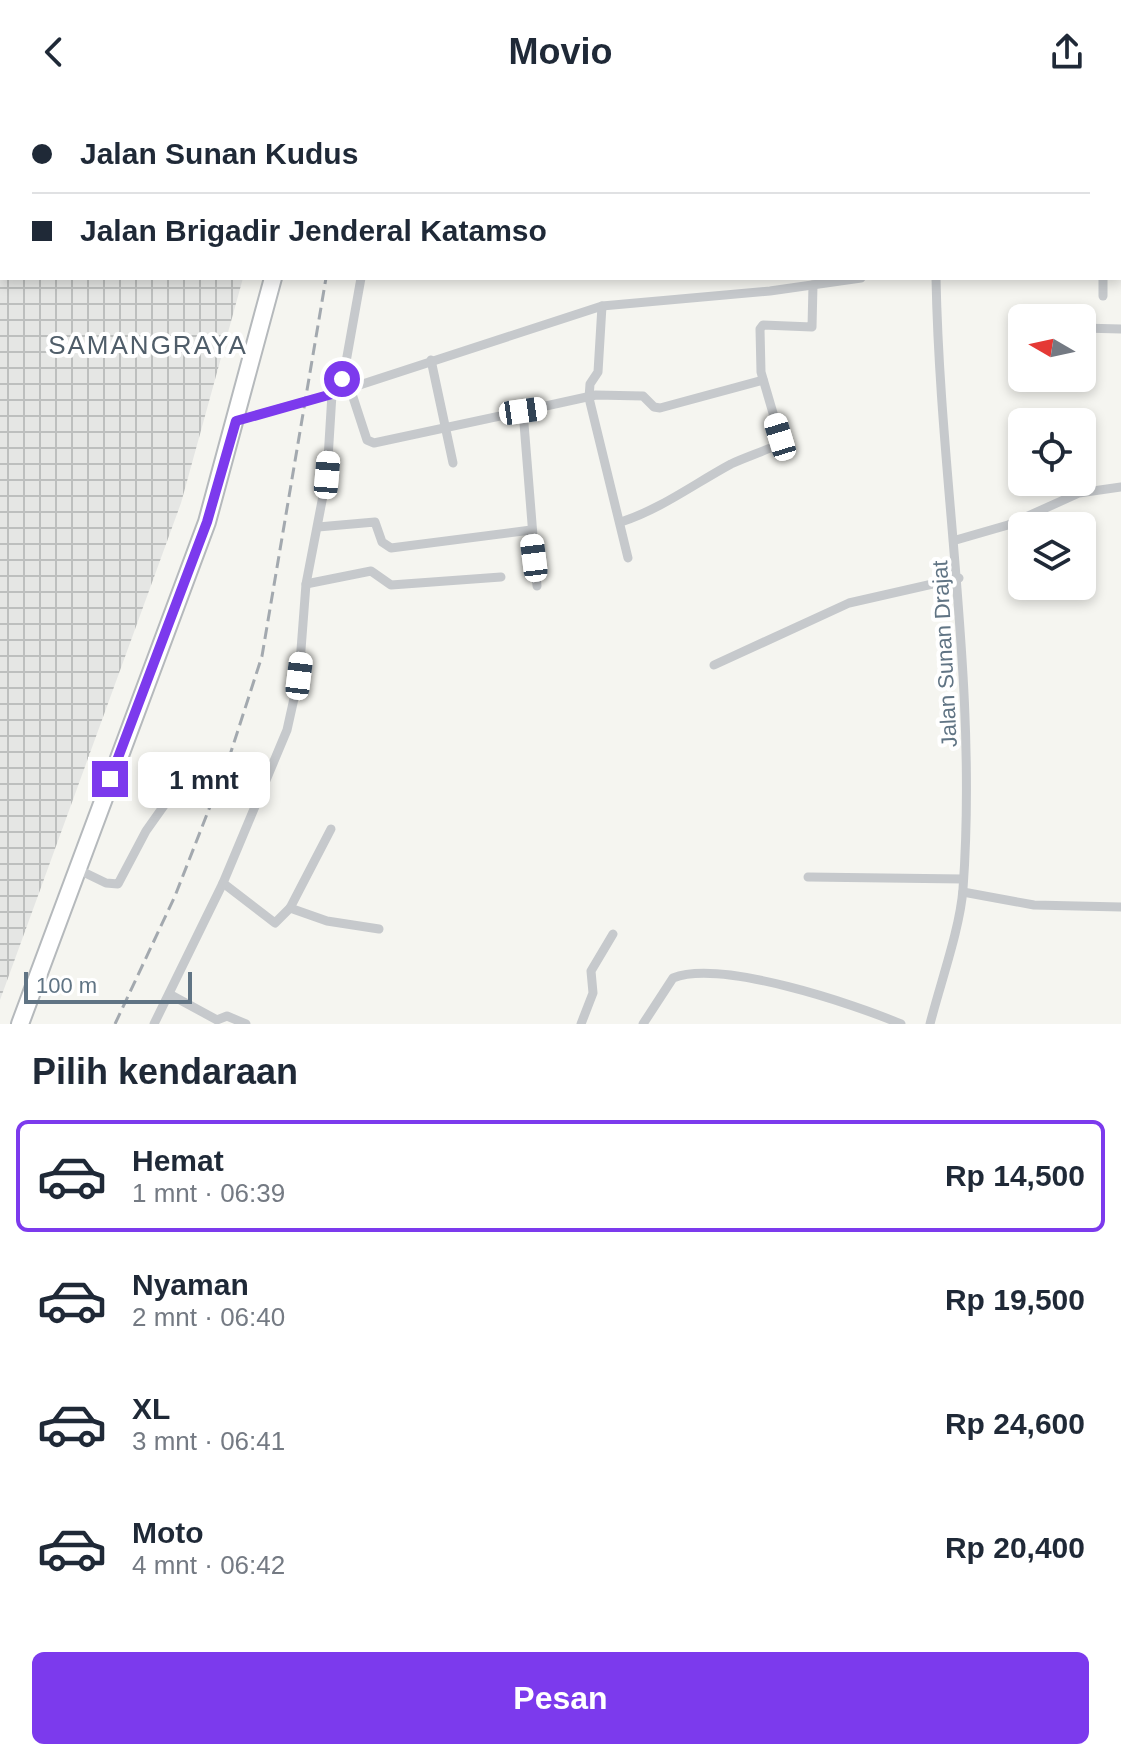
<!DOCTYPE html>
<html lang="id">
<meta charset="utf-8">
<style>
body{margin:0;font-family:Helvetica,sans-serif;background:#f6f6f7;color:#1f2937;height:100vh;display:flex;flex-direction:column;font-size:30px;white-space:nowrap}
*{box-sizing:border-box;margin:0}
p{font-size:26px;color:#747a83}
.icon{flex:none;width:44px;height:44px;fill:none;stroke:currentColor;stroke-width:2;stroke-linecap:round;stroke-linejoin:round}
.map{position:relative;height:920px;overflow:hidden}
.sheet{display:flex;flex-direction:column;background:#fff;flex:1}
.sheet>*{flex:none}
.hud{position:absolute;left:0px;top:0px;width:1122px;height:176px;box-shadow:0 4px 12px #0003;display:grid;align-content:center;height:176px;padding:0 32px;background:#fff}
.needle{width:52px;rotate:279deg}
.controls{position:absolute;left:1008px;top:200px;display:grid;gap:16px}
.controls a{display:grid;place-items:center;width:88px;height:88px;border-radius:12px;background:#fff;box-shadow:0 4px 12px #0003;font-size:40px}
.scale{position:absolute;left:24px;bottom:20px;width:168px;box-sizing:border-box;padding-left:8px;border:4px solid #607484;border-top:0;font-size:22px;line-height:28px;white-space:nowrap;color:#607484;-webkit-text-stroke:6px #fff;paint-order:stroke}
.end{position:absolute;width:36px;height:36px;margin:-18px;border:10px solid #7c3aed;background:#fff;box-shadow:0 0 0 4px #fff}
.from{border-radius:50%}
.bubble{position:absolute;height:56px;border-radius:12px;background:#fff;box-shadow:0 4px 12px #0003;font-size:26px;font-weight:600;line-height:56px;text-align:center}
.car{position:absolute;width:24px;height:48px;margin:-24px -12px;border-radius:10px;box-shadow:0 0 6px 2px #0007;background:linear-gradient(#fff 24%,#345 0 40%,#fff 0 76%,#345 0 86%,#fff 0)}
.hud b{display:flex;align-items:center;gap:28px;height:76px;font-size:30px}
.hud b+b{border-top:2px solid #e0e1e3}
.hud i{width:20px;height:20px;background:#1f2937}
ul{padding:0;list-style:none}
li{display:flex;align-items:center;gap:24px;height:112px;margin:0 16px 12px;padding:0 16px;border:4px solid transparent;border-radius:12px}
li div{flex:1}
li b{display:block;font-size:30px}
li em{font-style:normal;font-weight:600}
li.on{border-color:#7c3aed}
li>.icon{width:72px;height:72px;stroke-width:1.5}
h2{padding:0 32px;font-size:36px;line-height:96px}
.cta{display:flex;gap:16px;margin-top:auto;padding:16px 32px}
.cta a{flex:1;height:92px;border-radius:12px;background:#7c3aed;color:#fff;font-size:32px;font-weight:600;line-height:92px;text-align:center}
header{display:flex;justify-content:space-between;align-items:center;height:104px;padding:0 32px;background:#fff;font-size:36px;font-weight:600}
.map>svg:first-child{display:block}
.industrial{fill:url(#industrial-grid)}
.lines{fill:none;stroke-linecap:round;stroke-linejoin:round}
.trunk-casing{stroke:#b5b9bc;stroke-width:20}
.minor{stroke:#c6c9cc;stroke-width:9}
.trunk{stroke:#fff;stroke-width:16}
.rail{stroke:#a3a9af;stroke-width:3;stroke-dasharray:12 6;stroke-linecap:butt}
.route{stroke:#7c3aed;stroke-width:10}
.labels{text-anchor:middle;stroke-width:8;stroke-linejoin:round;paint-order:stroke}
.street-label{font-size:22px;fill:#607484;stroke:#fff}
.quarter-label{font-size:26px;letter-spacing:2px;fill:#4f5d69;stroke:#fff}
</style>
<header><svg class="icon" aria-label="back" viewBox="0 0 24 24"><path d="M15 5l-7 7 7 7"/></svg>Movio<svg class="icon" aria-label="share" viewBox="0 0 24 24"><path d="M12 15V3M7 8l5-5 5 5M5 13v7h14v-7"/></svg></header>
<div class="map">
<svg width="1121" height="920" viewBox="0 0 1121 920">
<defs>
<pattern id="industrial-grid" width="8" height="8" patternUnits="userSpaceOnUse" patternTransform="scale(2)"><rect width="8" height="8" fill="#e5e6e4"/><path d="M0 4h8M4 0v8" fill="none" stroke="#bdbfbe"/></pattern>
</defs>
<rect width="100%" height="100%" fill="#f5f5f0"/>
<!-- industrial -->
<path class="industrial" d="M0 0H287L2 2V174H243L181 399 0 896Z"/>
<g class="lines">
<!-- trunk casing -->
<g class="trunk-casing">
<g id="trunk">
<path d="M319 2V0"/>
<path d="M20 920 207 418 273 174"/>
</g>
</g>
<!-- minor -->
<g class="minor">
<path d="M933 0V2"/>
<path d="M385 2V0"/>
<path d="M1120 150H1121"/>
<path d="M1103 192V174"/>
<path d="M602 202 598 268 590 280 589 294 628 454"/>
<path d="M1082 224 1121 225"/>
<path d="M431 256 453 359"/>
<path d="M350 284 367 336 374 339 523 307 537 482"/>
<path d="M341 286 361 174"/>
<path d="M523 307 596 291 643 292 654 303 660 304 763 276"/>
<path d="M236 317 332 290 602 202 770 187 861 174"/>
<path d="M621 418C661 405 694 380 731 360 746 353 762 348 777 341L780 333 761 268 760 225 763 221 812 223 813 181"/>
<path d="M318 423 375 418 382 438 391 444 531 426"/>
<path d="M956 436 1008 421 1079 389 1121 383"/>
<path d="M306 480 371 467 391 481 501 473"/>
<path d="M714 561 849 499 959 474"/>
<path d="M77 765 106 779 118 780 146 727 197 655"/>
<path d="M808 773 963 775"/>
<path d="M223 779 275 819 290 804 327 817 379 825"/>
<path d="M963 788 1034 801 1121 803"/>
<path d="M290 804 331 725"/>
<path d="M171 891 217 916 227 912 246 920"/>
<path d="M154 920 223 779 287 626 299 572 306 480 327 371 332 290"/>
<path d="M581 920 593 889 591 867 613 830"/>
<path d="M643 920 673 874C721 855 854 900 901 920"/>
<path d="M930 920C940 880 960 825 963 785 978 580 940 378 936 174"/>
</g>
<!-- trunk -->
<use href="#trunk" class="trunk"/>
<!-- rail -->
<g class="rail">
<path d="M359 2V0"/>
<path d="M115 920 175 792 229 654 262 552 326 174"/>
</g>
</g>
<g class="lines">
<!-- route -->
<path class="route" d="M110 675 207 418 236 317 332 290 341 286 342 275"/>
</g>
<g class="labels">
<!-- street labels -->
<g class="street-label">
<text transform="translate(944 550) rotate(-93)" y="8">Jalan Sunan Drajat</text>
</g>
<!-- quarter labels -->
<g class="quarter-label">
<text x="148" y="250">SAMANGRAYA</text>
</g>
</g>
</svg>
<div class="controls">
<a><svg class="needle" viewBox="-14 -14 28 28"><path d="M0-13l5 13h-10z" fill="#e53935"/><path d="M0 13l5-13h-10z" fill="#747a83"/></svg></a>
<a><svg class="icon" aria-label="locate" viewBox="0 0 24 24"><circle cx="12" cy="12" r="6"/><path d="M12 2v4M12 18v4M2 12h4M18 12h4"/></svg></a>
<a><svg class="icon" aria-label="layers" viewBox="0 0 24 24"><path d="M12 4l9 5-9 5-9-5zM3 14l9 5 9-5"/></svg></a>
</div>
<div class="scale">100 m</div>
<i class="end from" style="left:342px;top:275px"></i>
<i class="end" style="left:110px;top:675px"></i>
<div class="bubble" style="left:138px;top:648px;width:132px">1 mnt</div>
<i class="car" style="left:523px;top:307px;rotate:82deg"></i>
<i class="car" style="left:780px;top:333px;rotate:343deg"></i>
<i class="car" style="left:327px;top:371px;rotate:5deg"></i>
<i class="car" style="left:534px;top:454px;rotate:353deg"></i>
<i class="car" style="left:299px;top:572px;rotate:7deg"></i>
<div class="hud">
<b><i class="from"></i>Jalan Sunan Kudus</b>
<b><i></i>Jalan Brigadir Jenderal Katamso</b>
</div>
</div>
<section class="sheet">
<h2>Pilih kendaraan</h2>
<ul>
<li class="on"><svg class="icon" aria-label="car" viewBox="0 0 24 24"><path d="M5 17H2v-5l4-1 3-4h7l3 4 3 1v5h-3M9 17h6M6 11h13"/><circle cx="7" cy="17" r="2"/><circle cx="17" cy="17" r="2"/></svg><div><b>Hemat</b><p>1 mnt · 06:39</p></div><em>Rp 14,500</em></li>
<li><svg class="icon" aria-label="car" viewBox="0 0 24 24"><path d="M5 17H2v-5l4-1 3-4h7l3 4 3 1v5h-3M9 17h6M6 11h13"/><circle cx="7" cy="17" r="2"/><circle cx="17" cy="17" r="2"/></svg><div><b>Nyaman</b><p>2 mnt · 06:40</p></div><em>Rp 19,500</em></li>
<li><svg class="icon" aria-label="car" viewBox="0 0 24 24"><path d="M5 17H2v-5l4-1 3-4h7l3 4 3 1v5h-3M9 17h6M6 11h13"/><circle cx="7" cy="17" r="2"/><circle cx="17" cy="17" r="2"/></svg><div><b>XL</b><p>3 mnt · 06:41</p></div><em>Rp 24,600</em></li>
<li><svg class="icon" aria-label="car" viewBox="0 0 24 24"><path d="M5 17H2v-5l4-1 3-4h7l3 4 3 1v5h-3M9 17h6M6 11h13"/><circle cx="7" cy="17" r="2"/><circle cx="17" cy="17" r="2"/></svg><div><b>Moto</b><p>4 mnt · 06:42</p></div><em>Rp 20,400</em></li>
</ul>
<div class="cta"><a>Pesan</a></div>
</section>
